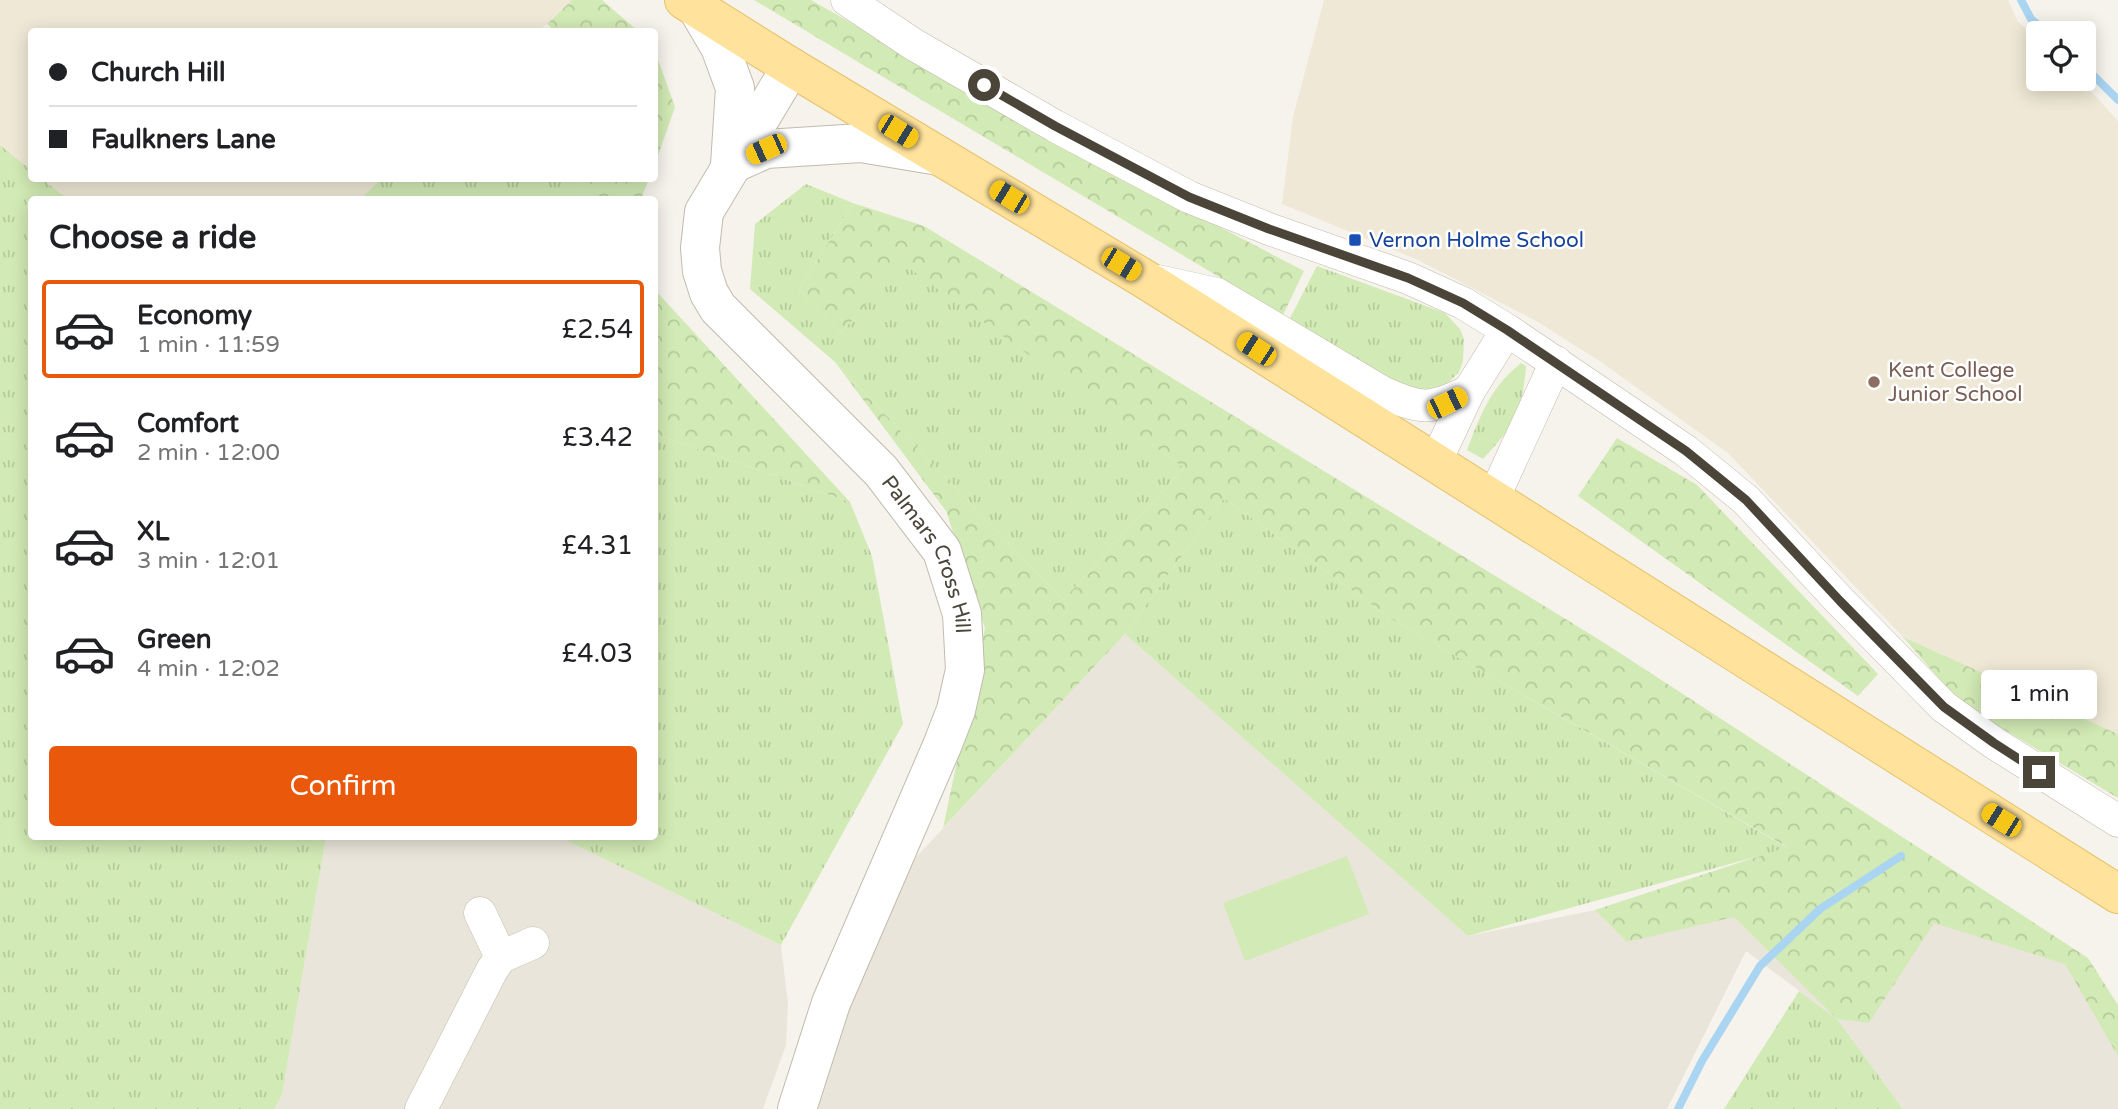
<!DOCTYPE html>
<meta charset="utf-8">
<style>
body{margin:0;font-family:"Varela Round",sans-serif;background:#f2f2f2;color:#202124;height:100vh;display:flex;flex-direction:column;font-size:26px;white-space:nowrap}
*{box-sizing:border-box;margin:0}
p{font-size:23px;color:#757577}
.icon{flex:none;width:38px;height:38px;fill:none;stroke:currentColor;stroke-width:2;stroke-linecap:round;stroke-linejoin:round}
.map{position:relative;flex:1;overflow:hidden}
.drawer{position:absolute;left:28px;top:196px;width:630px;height:644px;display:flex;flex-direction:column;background:#fff;border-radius:7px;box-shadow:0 4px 18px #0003}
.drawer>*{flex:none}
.hud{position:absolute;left:28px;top:28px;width:630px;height:154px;border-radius:7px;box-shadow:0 4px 18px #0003;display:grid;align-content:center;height:154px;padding:0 21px;background:#fff}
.controls{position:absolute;left:2026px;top:21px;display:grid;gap:14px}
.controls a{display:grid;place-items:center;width:70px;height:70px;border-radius:7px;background:#fff;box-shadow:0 4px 18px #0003;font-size:35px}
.end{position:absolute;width:32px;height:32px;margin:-16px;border:9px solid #4b4439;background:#fff;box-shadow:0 0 0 4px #fff}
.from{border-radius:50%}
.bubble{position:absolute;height:49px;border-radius:7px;background:#fff;box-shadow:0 4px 18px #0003;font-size:23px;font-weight:600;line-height:49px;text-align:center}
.car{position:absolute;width:21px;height:42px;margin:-21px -10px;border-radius:9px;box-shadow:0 0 5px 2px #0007;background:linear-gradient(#f5c518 24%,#345 0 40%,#f5c518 0 76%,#345 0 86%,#f5c518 0)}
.hud b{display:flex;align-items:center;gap:24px;height:66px;font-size:26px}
.hud b+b{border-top:2px solid #e0e0e0}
.hud i{width:18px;height:18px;background:#202124}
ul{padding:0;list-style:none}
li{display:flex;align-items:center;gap:21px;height:98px;margin:0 14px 10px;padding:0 7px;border:4px solid transparent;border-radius:7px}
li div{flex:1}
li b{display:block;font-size:26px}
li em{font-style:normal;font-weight:600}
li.selected{border-color:#ea580c}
li>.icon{width:63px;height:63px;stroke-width:1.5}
h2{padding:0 21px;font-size:32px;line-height:84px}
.cta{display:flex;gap:14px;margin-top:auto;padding:14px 21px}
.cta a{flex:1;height:80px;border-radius:7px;background:#ea580c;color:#fff;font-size:28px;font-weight:600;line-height:80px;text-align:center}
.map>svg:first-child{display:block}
.residential{fill:#eae5da}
.education{fill:#efe8d6}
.grass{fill:url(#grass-tufts)}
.forest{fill:url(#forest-crowns)}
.pitch{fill:#d2eab5}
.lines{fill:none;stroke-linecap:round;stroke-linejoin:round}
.stream{stroke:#a9d4f2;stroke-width:8}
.minor-casing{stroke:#c2bbae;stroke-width:33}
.tertiary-casing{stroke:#c2bbae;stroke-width:40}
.primary-casing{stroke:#e6c16a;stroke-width:40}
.minor{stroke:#fff;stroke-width:32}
.tertiary{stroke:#fff;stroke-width:38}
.primary{stroke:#ffe39c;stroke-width:38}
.route{stroke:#4b4439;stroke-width:9}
.transit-dot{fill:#1a4fb4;stroke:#fff;stroke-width:2.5}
.education-dot{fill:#8d6e63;stroke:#fff;stroke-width:2.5}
.labels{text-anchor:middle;stroke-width:5;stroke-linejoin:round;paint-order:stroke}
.transit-label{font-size:21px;fill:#164399;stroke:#fff;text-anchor:start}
.education-label{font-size:21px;fill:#785e54;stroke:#fff;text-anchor:start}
.street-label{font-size:21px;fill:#4b4439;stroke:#fff}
</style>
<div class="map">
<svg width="2118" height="1109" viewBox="0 0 2118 1109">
<defs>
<pattern id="grass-tufts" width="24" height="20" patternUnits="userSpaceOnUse" patternTransform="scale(1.75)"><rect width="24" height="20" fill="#d2eab5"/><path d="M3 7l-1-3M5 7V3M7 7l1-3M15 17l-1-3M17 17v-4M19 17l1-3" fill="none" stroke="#b6ca9c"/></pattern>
<pattern id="forest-crowns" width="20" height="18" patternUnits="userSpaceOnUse" patternTransform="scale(1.75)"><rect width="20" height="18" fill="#d2eab5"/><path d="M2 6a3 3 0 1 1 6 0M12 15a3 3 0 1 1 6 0" fill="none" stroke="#b6ca9c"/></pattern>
</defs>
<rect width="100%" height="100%" fill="#f6f3ec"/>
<!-- residential -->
<g class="residential">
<path d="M1125 634 1468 936 1885 851 2085 960 2118 1005V1109H1903L1837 1019 1746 951 1667 1109H818L851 994 906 868Z"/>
<path d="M326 837H559L781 945 788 1004 786 1045 763 1109H274L282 1095Z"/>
</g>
<!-- education -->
<g class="education">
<path d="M0 0H572L539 31 32 32 31 170 0 145Z"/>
<path d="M1324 0H2008L2018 22 2039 39V79H2080L2118 121V734L1903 637 1729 454 1601 362 1538 322 1416 259 1282 204 1293 117Z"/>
<path d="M42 179H381L359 200 68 199Z"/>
</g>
<!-- grass -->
<g class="grass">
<path d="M0 145 31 170 32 178 42 179 68 199 32 200V836L326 837 282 1095 274 1109H0Z"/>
<path d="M381 179H585L576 199 359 200Z"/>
<path d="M806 184 853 203 799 290 841 333 902 262 1184 468 1063 600 835 362 750 289 755 224Z"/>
<path d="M1317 266 1445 313 1460 329 1464 339 1463 361 1459 372 1442 389 1407 392 1288 322Z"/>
<path d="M1521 363 1526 366C1522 414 1515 424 1483 459L1467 450C1480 415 1491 387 1521 363Z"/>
<path d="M655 434 850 502 872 556 903 724 781 945 559 837 654 836Z"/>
<path d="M1224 498 1390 618 1788 848 1468 936 1125 634Z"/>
<path d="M1799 991 1837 1019 1903 1109H1724Z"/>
</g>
<!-- forest -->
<g class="forest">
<path d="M572 0H602L638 31H555L547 24Z"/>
<path d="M754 0H811L909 56 1007 116 1304 271 1283 315Z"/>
<path d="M655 51 675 107 655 164H654Z"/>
<path d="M585 178H649V179L641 199H576Z"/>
<path d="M853 203 924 226 1603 642 2088 958 2118 1005V1056L2065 964 1934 923 1869 1023 1837 1019 1734 917 1627 942 1595 910 1787 847 1390 618 1224 498 1125 634 943 828 985 628 946 511 835 362 1063 600 1184 468 902 263 841 333 799 290Z"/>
<path d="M655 290 850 502 655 434Z"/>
<path d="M1617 438 1697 485 1878 674 1858 696 1578 496Z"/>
<path d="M1903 637 2118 734V798L1960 703Z"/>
</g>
<!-- pitch -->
<path class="pitch" d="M1347 856 1369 914 1245 961 1223 903Z"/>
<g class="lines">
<!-- stream -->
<g class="stream">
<path d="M2021 0 2031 19 2048 33"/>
<path d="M2084 66 2118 100"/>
<path d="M1678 1109 1702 1061 1760 966 1820 909 1901 856"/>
</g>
<!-- minor casing -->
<g class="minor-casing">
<g id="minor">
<path d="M847 0 913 44 1055 126 1189 197 1269 229 1408 278 1463 303 1507 330 1686 451 1746 500 1840 601 1944 707 1994 743 2118 821"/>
<path d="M1158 281 1217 294 1382 392C1421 410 1431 410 1469 391"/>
<path d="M1435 463 1469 391 1507 330"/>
<path d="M1493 499 1556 362"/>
<path d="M480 913 501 957 533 943"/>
<path d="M421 1109 492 970 501 957"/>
</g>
</g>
<!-- tertiary casing -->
<g class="tertiary-casing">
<g id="tertiary">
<path d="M697 8 720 47 735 88 730 165 766 149 861 143 939 156"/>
<path id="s1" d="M791 67 704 212 700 248 702 271 709 293 718 308 881 471 942 551 962 614 965 670 956 710 942 746 831 1003 797 1109"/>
</g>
</g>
<!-- primary casing -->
<g class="primary-casing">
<path id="primary" d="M684 0 791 67 1143 278 2118 894"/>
</g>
<!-- minor -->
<use href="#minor" class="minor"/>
<!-- tertiary -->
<use href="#tertiary" class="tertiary"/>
<!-- primary -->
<use href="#primary" class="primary"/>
</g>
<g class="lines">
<!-- route -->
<path class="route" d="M984 85 1055 126 1189 197 1269 229 1408 278 1463 303 1507 330 1686 451 1746 500 1840 601 1944 707 1994 743 2039 772"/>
</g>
<!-- markers -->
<rect class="transit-dot" x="1348" y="233" width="14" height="14" rx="3.5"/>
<circle class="education-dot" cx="1874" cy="382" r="7"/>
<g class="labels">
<!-- transit labels -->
<g class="transit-label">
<text x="1369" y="247">Vernon Holme School</text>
</g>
<!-- education labels -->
<g class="education-label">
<text x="1888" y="377">Kent College<tspan x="1888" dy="24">Junior School</tspan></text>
</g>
<!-- street labels -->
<g class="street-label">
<text dy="7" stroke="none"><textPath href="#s1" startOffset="597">Palmars Cross Hill</textPath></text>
</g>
</g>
</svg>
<div class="controls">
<a><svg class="icon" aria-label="locate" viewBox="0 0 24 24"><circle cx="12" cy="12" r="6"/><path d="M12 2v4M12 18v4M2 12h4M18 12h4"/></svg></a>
</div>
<i class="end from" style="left:984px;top:85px"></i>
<i class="end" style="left:2039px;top:772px"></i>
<div class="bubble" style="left:1981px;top:670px;width:116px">1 min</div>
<i class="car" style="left:898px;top:131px;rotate:121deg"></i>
<i class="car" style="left:766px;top:149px;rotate:246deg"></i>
<i class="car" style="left:1009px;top:197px;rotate:301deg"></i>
<i class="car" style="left:1121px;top:264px;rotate:121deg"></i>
<i class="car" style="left:1256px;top:349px;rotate:303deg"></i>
<i class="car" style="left:1447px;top:403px;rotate:64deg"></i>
<i class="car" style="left:2001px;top:820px;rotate:302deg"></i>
<div class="hud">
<b><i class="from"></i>Church Hill</b>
<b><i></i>Faulkners Lane</b>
</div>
<section class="drawer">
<h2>Choose a ride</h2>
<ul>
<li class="selected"><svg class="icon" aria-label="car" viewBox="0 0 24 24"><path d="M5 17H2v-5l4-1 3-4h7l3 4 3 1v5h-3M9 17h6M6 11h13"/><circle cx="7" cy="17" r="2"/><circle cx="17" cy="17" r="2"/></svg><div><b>Economy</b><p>1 min · 11:59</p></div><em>£2.54</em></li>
<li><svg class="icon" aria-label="car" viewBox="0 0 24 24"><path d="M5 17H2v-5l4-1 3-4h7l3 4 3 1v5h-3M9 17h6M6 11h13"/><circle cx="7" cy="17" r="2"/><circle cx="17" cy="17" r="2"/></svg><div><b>Comfort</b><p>2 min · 12:00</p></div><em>£3.42</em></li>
<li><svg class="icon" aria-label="car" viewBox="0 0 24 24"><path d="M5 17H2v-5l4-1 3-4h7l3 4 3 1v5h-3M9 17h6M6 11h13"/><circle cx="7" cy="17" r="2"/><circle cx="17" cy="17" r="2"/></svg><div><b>XL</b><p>3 min · 12:01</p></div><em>£4.31</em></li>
<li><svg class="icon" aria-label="car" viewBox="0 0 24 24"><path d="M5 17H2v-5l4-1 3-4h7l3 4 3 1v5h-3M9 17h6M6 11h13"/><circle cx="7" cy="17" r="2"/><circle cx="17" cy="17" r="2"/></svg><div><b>Green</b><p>4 min · 12:02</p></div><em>£4.03</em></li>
</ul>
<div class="cta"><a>Confirm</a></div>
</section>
</div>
